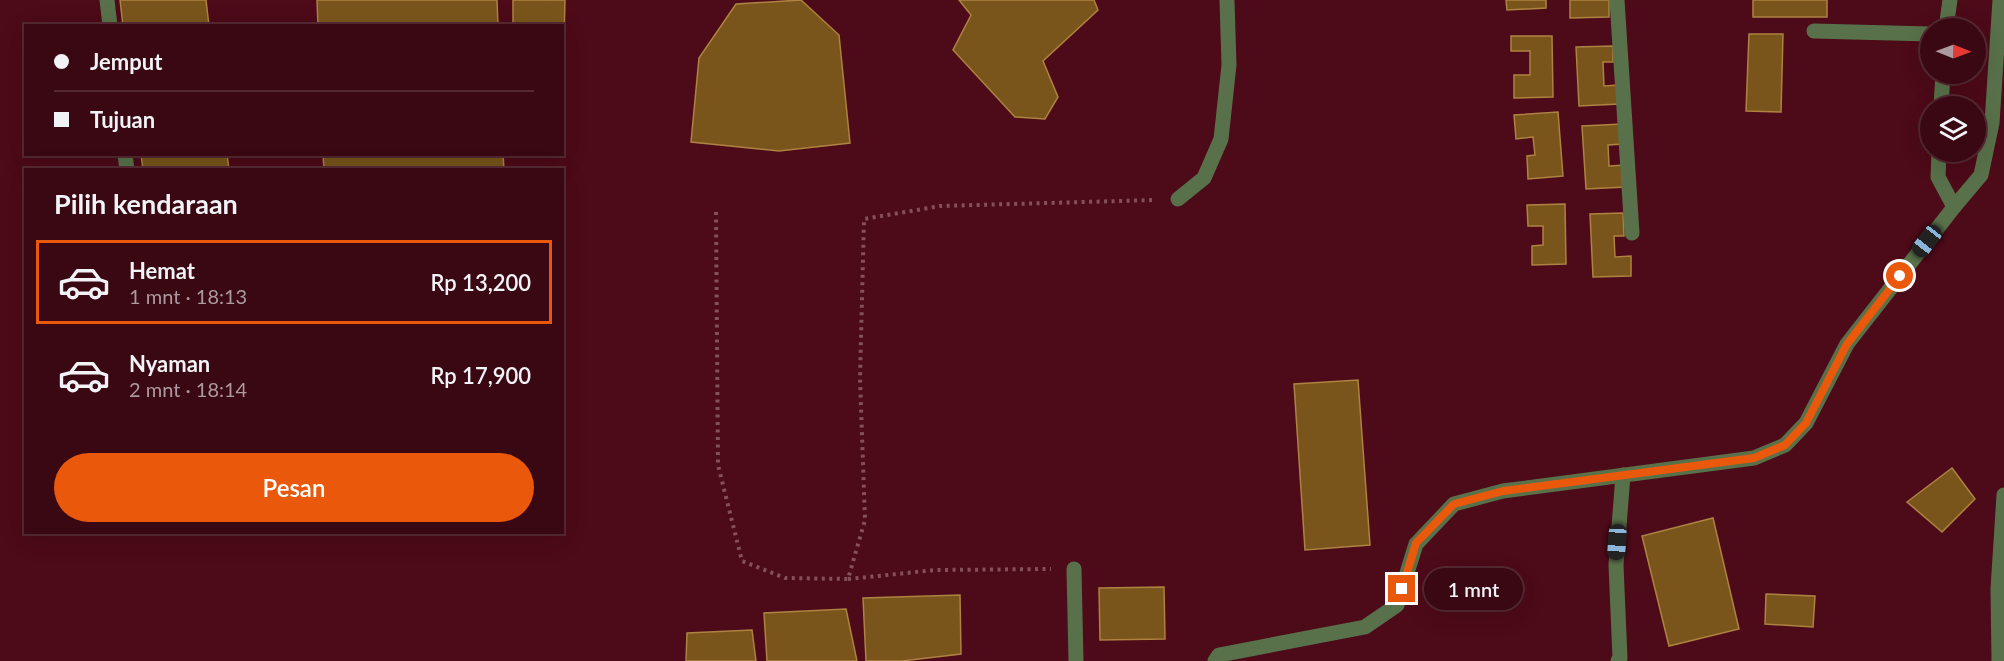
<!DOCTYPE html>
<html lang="id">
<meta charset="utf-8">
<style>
body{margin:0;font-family:Lato,sans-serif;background:#451620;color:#f1f3f6;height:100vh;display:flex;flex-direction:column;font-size:22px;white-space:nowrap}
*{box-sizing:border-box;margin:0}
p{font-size:20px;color:#ab9a9f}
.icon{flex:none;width:33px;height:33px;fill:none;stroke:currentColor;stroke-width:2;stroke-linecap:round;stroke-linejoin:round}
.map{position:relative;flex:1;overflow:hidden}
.panel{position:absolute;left:24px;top:168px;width:540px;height:366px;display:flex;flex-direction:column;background:#3a0812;border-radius:0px;box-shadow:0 6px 24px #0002,0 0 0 2px #542932}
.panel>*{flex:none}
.hud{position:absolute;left:24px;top:24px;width:540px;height:132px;border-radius:0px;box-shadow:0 6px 24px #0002,0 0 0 2px #542932;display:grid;align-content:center;height:132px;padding:0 30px;background:#3a0812}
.needle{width:39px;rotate:91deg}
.controls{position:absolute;left:1920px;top:18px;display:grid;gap:12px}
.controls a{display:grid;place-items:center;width:66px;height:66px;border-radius:50%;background:#3a0812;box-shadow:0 6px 24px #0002,0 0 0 2px #542932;font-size:30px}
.end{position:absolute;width:27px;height:27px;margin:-14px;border:8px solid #ea580c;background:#fff;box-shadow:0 0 0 3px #fff}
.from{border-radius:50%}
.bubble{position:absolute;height:42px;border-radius:21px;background:#3a0812;box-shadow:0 6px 24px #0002,0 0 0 2px #542932;font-size:20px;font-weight:600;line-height:42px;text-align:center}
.car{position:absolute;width:18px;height:36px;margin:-18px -9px;border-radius:8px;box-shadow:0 0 4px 2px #0007;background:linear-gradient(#222 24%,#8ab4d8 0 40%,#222 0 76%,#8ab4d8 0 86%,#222 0)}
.hud b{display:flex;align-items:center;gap:21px;height:57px;font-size:22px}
.hud b+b{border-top:2px solid #542932}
.hud i{width:15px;height:15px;background:#f1f3f6}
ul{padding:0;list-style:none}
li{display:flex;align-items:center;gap:18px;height:84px;margin:0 12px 9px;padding:0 18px;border:3px solid transparent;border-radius:0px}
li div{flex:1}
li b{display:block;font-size:22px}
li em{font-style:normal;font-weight:600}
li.active{border-color:#ea580c}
li>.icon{width:54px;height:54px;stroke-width:1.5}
h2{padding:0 30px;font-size:27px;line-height:72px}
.primary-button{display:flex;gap:12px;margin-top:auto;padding:12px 30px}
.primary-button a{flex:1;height:69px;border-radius:36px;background:#ea580c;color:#fff;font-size:24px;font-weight:600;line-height:69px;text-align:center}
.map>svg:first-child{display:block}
.building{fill:#79551b;stroke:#ad8242;stroke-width:1.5}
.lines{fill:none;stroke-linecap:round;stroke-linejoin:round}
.path{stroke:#865059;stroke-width:4;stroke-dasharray:3 4.5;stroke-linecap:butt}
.minor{stroke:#58714a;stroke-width:15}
.route{stroke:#ea580c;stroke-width:8}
</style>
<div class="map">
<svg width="2004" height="661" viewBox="0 0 2004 661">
<rect width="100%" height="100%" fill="#4d0a18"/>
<!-- building -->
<g class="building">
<path d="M120 0H206L209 26H123Z"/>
<path d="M317 0H497L498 26H318Z"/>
<path d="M513 0H565L562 118V26H513Z"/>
<path d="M801 0 839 35 850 143 779 151 691 142 699 58 736 4Z"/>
<path d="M959 0H1094L1098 10 1043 61 1058 97 1045 119 1015 117 953 50 971 15Z"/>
<path d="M1506 0H1546V8L1507 10Z"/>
<path d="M1570 0H1609V17L1570 18Z"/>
<rect x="1753" y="0" width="74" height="17"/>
<path d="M1749 34H1783L1781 112 1746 111Z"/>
<path d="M1511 36H1552L1553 97 1514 98V75H1530V51H1511Z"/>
<path d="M1613 46V62H1603L1604 86 1618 85 1619 104 1579 106 1576 47Z"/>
<path d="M1558 112 1563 176 1528 179 1527 156 1535 155 1533 137 1516 139 1514 115Z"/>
<path d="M1622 124 1623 144 1608 145 1609 166 1625 165 1626 187 1586 189 1582 126Z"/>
<path d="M141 154H227L229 170H143Z"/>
<path d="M323 154H503L504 170H324Z"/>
<path d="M1565 204 1566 264 1532 265V246L1543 245V226H1528L1527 205Z"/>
<path d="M1623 213 1624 236H1614L1615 257 1631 256V276L1593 277 1590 214Z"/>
<path d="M1358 380 1370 545 1305 550 1294 384Z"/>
<path d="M1952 468 1975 499 1942 532 1907 502Z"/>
<path d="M1713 518 1739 629 1669 646 1642 536Z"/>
<path d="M1164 587 1165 639 1100 640 1099 588Z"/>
<path d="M1766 594 1815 596 1813 627 1765 624Z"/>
<path d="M960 595 961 654 902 661H866L863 598Z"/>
<path d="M846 609 857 661H767L764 613Z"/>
<path d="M752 630 756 661H686L687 633Z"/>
</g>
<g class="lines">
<!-- path -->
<g class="path">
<path d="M716 212 718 465 742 561 785 578 848 579 865 520 860 378 864 219 940 206 1155 200"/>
<path d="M848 579 936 570 1051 569"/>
</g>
<!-- minor -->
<g class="minor">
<path d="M107 0 110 26"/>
<path d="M1617 0 1632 233"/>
<path d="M1946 28 1950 0"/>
<path d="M1814 31 1930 34"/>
<path d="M1941 106 1943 74"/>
<path d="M1939 152 1938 177 1954 207"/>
<path d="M125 154 127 170"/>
<path d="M1178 199 1204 178 1221 139 1229 65 1227 0"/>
<path d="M1074 569 1076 661"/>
<path d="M1215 661 1219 655 1365 627 1397 605 1416 544 1454 504 1503 491 1754 458 1785 445 1806 423 1847 344 1954 207 1981 175 1992 123 2000 0"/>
<path d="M1618 661 1620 658 1616 565 1623 475"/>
<path d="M1999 661 1998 589 2004 495"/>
</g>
</g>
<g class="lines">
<!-- route -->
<path class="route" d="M1402 589 1416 543 1454 504 1503 491 1754 458 1785 445 1806 423 1847 344 1900 276"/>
</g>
</svg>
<div class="controls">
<a><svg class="needle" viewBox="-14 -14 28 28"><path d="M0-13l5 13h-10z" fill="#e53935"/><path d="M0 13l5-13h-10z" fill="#ab9a9f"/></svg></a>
<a><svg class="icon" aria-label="layers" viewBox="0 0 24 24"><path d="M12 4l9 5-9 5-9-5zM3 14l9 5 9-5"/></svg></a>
</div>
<i class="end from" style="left:1900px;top:276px"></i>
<i class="end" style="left:1402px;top:589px"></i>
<div class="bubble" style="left:1424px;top:568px;width:99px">1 mnt</div>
<i class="car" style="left:1927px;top:241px;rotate:218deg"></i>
<i class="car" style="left:1617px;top:542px;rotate:184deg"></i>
<div class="hud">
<b><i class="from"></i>Jemput</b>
<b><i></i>Tujuan</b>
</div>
<section class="panel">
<h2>Pilih kendaraan</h2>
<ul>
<li class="active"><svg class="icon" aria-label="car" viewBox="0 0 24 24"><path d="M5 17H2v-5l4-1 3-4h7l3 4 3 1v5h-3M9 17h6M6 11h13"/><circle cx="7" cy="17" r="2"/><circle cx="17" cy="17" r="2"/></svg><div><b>Hemat</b><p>1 mnt · 18:13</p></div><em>Rp 13,200</em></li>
<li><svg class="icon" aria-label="car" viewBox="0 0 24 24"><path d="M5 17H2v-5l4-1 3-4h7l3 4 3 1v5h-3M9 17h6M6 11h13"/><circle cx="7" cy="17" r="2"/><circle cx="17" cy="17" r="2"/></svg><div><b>Nyaman</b><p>2 mnt · 18:14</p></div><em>Rp 17,900</em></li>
</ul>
<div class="primary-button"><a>Pesan</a></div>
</section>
</div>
